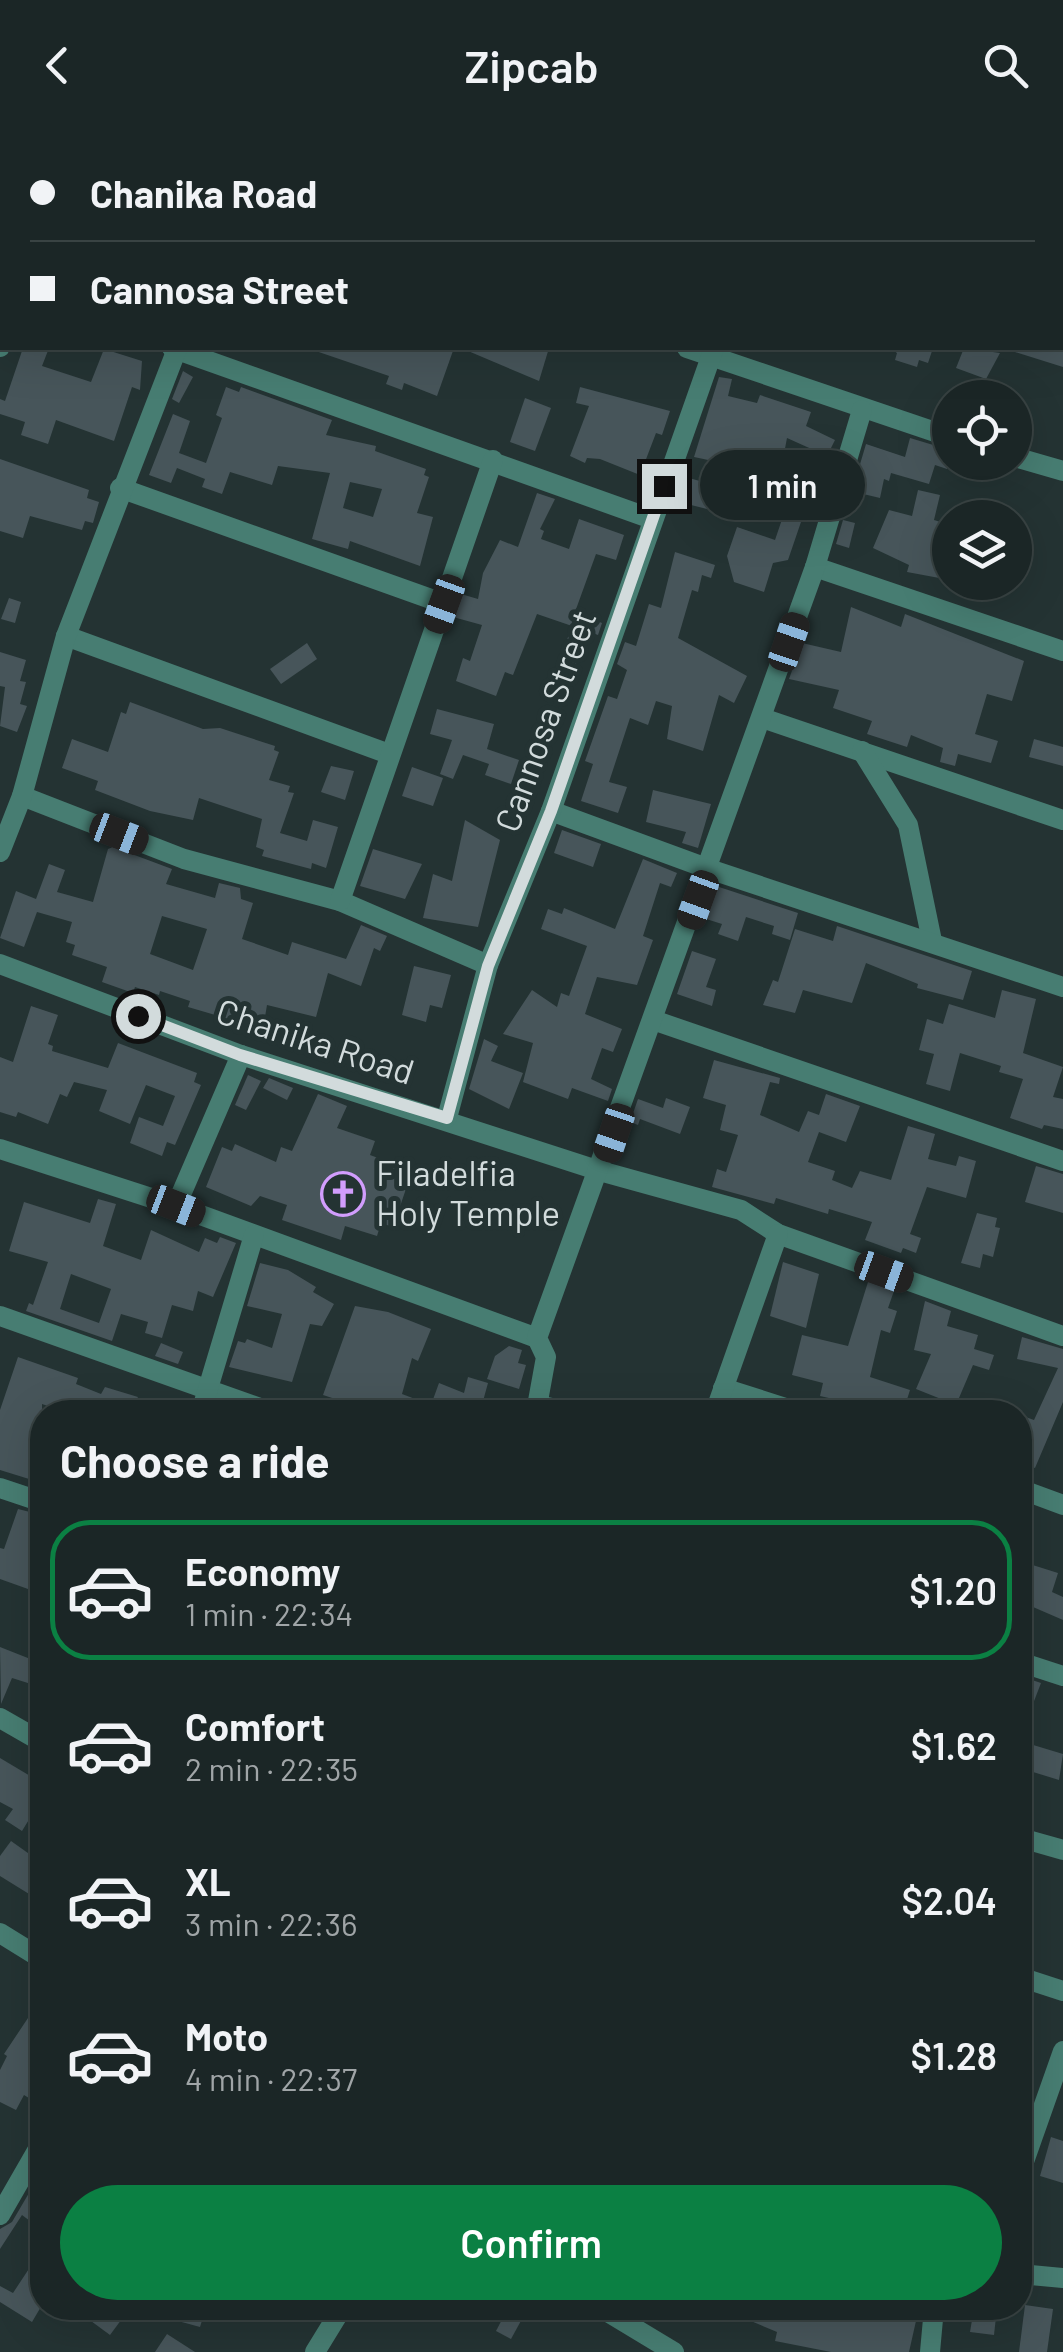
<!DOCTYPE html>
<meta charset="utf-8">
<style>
body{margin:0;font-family:Barlow,sans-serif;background:#283232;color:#f1f3f6;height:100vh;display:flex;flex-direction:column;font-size:38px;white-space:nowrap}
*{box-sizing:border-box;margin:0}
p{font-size:32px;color:#a0a5a7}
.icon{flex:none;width:55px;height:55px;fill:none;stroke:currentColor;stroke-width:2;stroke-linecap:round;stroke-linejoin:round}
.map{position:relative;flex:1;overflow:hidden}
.details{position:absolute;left:30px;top:1270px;width:1002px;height:920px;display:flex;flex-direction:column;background:#1b2626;border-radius:40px;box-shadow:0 10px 40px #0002,0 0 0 2px #394343}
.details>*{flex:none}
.guide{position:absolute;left:0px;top:0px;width:1065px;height:220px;box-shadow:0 10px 40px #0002,0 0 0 2px #394343;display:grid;align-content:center;height:220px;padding:0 30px;background:#1b2626}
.tools{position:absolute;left:932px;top:250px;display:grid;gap:20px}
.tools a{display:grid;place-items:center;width:100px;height:100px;border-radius:50%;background:#1b2626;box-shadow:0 10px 40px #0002,0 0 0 2px #394343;font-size:50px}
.end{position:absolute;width:45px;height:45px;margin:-22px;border:12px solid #d2dbdc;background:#111;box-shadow:0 0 0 5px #111}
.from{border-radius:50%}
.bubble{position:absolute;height:70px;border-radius:35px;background:#1b2626;box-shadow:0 10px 40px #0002,0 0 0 2px #394343;font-size:32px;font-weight:600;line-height:70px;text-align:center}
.car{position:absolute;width:30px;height:60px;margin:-30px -15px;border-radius:12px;box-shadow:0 0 8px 2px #0007;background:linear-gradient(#222 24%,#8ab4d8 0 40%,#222 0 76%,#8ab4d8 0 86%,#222 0)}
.guide b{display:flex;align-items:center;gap:35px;height:95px;font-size:38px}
.guide b+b{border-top:2px solid #394343}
.guide i{width:25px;height:25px;background:#f1f3f6}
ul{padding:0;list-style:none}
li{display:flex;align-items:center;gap:30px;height:140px;margin:0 20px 15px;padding:0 10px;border:5px solid transparent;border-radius:40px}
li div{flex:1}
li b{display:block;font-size:38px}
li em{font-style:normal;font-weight:600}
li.on{border-color:#0b8043}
li>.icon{width:90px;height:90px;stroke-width:1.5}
h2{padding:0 30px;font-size:45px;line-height:120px}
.cta{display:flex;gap:20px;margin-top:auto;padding:20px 30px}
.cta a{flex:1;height:115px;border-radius:60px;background:#0b8043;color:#fff;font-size:40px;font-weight:600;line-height:115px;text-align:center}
header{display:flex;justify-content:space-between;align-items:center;height:130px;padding:0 30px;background:#1b2626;font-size:45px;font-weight:600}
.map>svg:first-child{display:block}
.building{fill:#47555a;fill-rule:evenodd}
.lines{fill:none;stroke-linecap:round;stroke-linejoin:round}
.minor{stroke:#477d72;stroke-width:20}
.route{stroke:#d2dbdc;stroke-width:12}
.labels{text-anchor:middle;stroke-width:10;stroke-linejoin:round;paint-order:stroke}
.street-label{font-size:35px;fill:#d2dbdc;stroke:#243333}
.poi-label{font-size:35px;fill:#d2dbdc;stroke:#243333;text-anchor:start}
</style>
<header><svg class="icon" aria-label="back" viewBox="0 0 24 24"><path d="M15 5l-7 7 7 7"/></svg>Zipcab<svg class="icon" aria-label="search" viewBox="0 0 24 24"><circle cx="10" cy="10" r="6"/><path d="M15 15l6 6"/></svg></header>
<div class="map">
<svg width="1063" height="2222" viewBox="0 0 1063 2222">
<rect width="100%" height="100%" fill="#243333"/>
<!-- building -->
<g class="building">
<path d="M23 218H49L42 236 91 252 104 219 142 231 140 260 132 257 114 311 56 290 48 314 21 305 25 292 0 284V269L5 271Z"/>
<path d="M307 218H454L437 266 404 253 402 260 386 254 389 246Z"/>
<path d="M461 218H549L539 251Z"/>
<path d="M890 218H933L928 233 919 230 917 237 895 230 897 223Z"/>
<path d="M964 218 1000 223 986 249 956 238Z"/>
<path d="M1012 218H1063V237L1012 221Z"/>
<path d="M183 241 193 247 179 273 172 269Z"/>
<path d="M719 247 732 249 728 266 757 273 760 265 811 282 806 296 835 310 827 326 787 308 780 345 694 327Z"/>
<path d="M226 257 239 262 241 257 332 290 326 305 376 316 375 321 426 339 424 345 429 347 417 383 433 387 420 436 350 411 348 419 312 409 330 343 278 336 272 355 230 342 222 364 202 357 205 349 177 338 171 353 149 345 173 284 190 291 179 323 206 333 222 288 216 285ZM350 352 382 359 373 387 343 378Z"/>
<path d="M580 257 670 281 662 305 656 303 640 345 600 329 587 328 585 333 570 326 589 276 576 273Z"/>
<path d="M525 268 551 278 535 321 510 312Z"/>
<path d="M910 308 950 320 947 339 935 335 929 354 891 343 889 351 884 349 880 368 859 363 863 342 858 341 866 314 905 327Z"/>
<path d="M0 329 89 360 87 368 99 372 93 393 85 391 82 400 30 386 23 408 0 401Z"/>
<path d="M689 348 758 367 751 390 683 373Z"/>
<path d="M796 348 814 354 788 430 773 433 764 462 734 452 727 426 737 397 775 410Z"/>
<path d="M918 360 940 365 934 390 950 395V450L907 442 909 435 873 418 889 380 912 386Z"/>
<path d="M537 363 555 369 540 399 544 401 541 409 569 419 579 389 624 405 616 430 596 424 575 482 602 493 598 505 587 501 571 549 555 543 572 496 537 484 513 545 505 542 496 566 456 551 463 528 470 531 482 495 453 487 461 464 478 469 483 443 500 410 518 417Z"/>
<path d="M843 390 855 393 849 418 836 414Z"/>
<path d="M675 422 715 435 711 448 702 445 698 462 692 460 678 508 747 546 734 573 719 565 703 621 667 609 672 576 656 571 648 595 630 588 609 652 627 657 618 683 581 671 593 634 585 631 608 566 617 569 627 540 617 534 625 512 636 516 649 474 661 478Z"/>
<path d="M9 468 21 472 15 493 1 489Z"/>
<path d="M851 477 901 497 905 484 1024 531 1012 571 987 564 975 604 998 611 991 633 958 624 955 636 940 632 943 618 911 605 907 617 867 604 872 591 833 578 839 560 789 549 802 513 841 522Z"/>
<path d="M307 513 317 529 281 554 270 539Z"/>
<path d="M0 522 26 530 20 551 26 552 20 574 27 576 17 602 0 596 5 557 0 556Z"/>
<path d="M130 572 203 599 220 598 275 616 274 620 279 622 269 650 290 656 288 662 294 663 280 703 307 711 313 690 338 697 326 738 312 733 311 739 262 726 264 720 256 717 262 689 199 668 193 690 150 681 95 660 98 651 62 638 72 609 108 622 121 582 126 584Z"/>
<path d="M437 579 494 594 487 619 519 630 511 654 485 645 489 634 463 625 453 649 440 644 452 610 430 604Z"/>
<path d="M1034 609 1063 617V636L1029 627Z"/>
<path d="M331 636 354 641 345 670 321 662Z"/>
<path d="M412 637 443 648 433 676 402 666Z"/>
<path d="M653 660 711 674 698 718 682 713 686 702 646 692Z"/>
<path d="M465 690 500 710 478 797 423 788 433 744 452 751Z"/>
<path d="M562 700 601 714 593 737 554 723Z"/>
<path d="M113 717 172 739 166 754 215 768 219 753 240 758 241 769 253 773 242 809 288 825 292 812 346 829 361 795 387 806 380 821 374 818 361 856 328 843 316 887 267 875 263 899 188 877 190 871 160 861 159 865 135 857 133 863 102 852 107 837 72 825 75 815 66 812 72 792 37 782 24 817 0 808 16 761 36 769 49 734 65 740 57 762 93 772 108 719ZM162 786 207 799 193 840 150 824Z"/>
<path d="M373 719 422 734 405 769 360 756Z"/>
<path d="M643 729 677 743 671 757 660 753 643 806 653 810 637 855 597 847 585 884 622 899 613 922 602 918 591 949 612 959 608 971 572 958 568 969 523 952 533 913 503 904 532 860 557 877 561 863 569 866 587 816 541 799 548 779 562 784 564 778 615 799Z"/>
<path d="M716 756 798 783 790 810 772 804 774 796 746 787 738 811 718 804 722 794 703 788Z"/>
<path d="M837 796 972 841 963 870 917 858 918 854 866 833 852 873 803 860 795 883 763 875 773 850 778 852 795 799 833 811Z"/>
<path d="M692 821 716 829 706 857 716 860 712 876 677 864Z"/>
<path d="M414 836 451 845 442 878 430 875 426 892 402 885Z"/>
<path d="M1002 860 1036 869 1023 923 1063 937 1053 967 1063 969V999L1044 995 1042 999 1010 988 1023 949 999 942 1001 936 960 923 950 961 926 954 934 924 919 920 927 889 943 894 949 874 995 888Z"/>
<path d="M31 876 58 885 48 914 53 916 52 921 108 938 118 913 197 943 194 952 201 955 175 1015 167 1012 162 1026 130 1013 139 987 163 996 175 966 146 955 130 994 99 981 107 960 74 952 67 967 60 964 48 994 18 982 16 987 0 982V927L13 932Z"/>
<path d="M484 909 498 916 491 931 523 943 509 979 469 959Z"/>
<path d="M714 930 780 948 779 954 770 952 760 985 799 1002 808 981 819 985 826 964 860 976 846 1012 819 1002 808 1032 835 1041 832 1050 852 1058 860 1041 891 1050 908 996 935 1004 928 1029 956 1036 959 1026 976 1031 966 1068 927 1057 910 1104 921 1108 916 1123 903 1118 901 1123 865 1110 872 1092 829 1079 828 1084 776 1068 774 1074 712 1057 717 1039 726 1042 738 1005 720 1000 726 975 703 968Z"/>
<path d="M248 945 261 951 246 980 235 975Z"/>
<path d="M269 948 293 958 287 970 263 958Z"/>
<path d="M318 964 347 976 337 998 375 1011 370 1025 397 1035 396 1049 408 1053 393 1097 381 1093 377 1106 345 1096 341 1110 282 1090 287 1075 260 1066 251 1076 206 1057 222 1017 232 1021 235 1014 276 1032 281 1017 292 1021Z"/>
<path d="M666 968 690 977 680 1004 640 989 638 995 630 992 638 969 663 978Z"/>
<path d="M1036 1036 1063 1044V1083L1025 1072Z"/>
<path d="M98 1069 116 1074 103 1116 141 1130 151 1100 199 1122 205 1108 217 1113 220 1107 236 1113 213 1167 198 1161 193 1181 172 1175 162 1208 145 1203 148 1192 121 1184 112 1211 26 1181 29 1173 33 1175 48 1132 9 1121 24 1072 90 1093ZM71 1144 111 1159 99 1193 60 1179Z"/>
<path d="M977 1083 997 1088 995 1097 1000 1098 993 1127 983 1124 980 1138 961 1133Z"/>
<path d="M783 1132 819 1144 806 1198 770 1186Z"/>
<path d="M260 1133 288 1140 316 1157 313 1162 334 1174 322 1196 310 1194 292 1252 229 1237 238 1211 245 1213 247 1209 272 1218 282 1184 247 1176Z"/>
<path d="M868 1152 894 1161 888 1178 897 1181 890 1203 881 1200 870 1247 910 1260 904 1279 891 1275 889 1282H852L855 1274 820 1266 823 1253 792 1245 802 1205 848 1216Z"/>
<path d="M925 1171 951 1181 947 1196 978 1205 974 1219 994 1225 989 1240 973 1235 956 1275 916 1259 931 1224 914 1220Z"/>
<path d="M355 1176 388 1182 431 1199 418 1231 412 1228 402 1264 431 1275 439 1253 464 1263 468 1247 488 1253 480 1282H361L363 1278 323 1265Z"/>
<path d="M1022 1207 1063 1219V1272L1035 1338 1020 1332V1285L1034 1290 1058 1238 1017 1229Z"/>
<path d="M161 1213 183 1222 178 1234 155 1226Z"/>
<path d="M509 1216 522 1220 518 1233 526 1235 519 1259 487 1249 495 1226Z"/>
<path d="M18 1227 78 1248 76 1254 101 1264 105 1257 138 1267 130 1282H65L42 1274V1353L0 1340V1280Z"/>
<path d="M18 1379 42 1385V1464L0 1449V1418L4 1419Z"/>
<path d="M1020 1431 1058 1443 1052 1462 1063 1467V1490L1033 1477 1023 1508Z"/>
<path d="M0 1517 38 1532 31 1554 12 1548 1 1574Z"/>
<path d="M1020 1546 1041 1553 1021 1605 1020 1604Z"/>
<path d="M1020 1611 1063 1624 1059 1650 1020 1638Z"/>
<path d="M0 1628 42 1653V1688L33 1683 22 1701 5 1690 13 1679 0 1672Z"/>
<path d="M11 1711 42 1733V1772L0 1746V1726Z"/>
<path d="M30 1885 42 1893V1976L24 1965 16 1980 0 1972V1940L7 1926 4 1924Z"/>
<path d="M1051 2007 1063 2011V2053L1040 2046Z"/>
<path d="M36 2051 42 2055V2075L30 2091 22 2085 0 2119V2099L12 2092Z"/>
<path d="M42 2119V2175L32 2192 0 2172V2156L13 2163Z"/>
<path d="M1025 2175 1053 2179 1047 2222H1019Z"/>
<path d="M101 2178H130L110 2205 91 2191Z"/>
<path d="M146 2178H206L200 2197 145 2182Z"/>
<path d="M508 2178H528L511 2209 496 2201Z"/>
<path d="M720 2178H803L835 2184 837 2178H909L907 2189 916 2191 909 2222H831L775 2211 777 2202Z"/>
<path d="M974 2178H997L994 2205 970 2202Z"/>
<path d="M167 2204 195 2222H155Z"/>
</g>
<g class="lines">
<!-- minor -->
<g class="minor">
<path d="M93 0 100 2"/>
<path d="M77 2 78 0"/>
<path d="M346 2 347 0"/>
<path d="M782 2 783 0"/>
<path d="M0 217 2 211"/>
<path d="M172 218 652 389"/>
<path d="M687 218 950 307"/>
<path d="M1015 327 1063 341"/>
<path d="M120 358 445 474"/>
<path d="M815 437 1063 521"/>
<path d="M66 506 389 624"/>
<path d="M762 588 1063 690"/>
<path d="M862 621 908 695 932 811"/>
<path d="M22 666 184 729 340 771 488 835"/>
<path d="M551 681 709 739 1063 857"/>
<path d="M0 722 22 666 66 506 177 219"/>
<path d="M340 771 493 330"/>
<path d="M0 834 241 925 600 1041 741 1080 778 1104 1063 1206"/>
<path d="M653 890 1063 1031"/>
<path d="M447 988 488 835 551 681 714 218"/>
<path d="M0 1019 176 1076 537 1208"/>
<path d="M176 1076 241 925"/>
<path d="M0 1186 271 1282"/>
<path d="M723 1258 798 1282"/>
<path d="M538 1275 570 1282"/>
<path d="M201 1282 254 1105"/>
<path d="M536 1282 546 1227 537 1208 815 437 862 280"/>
<path d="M715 1282 778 1104"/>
<path d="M0 1358 42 1372"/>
<path d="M1020 1359 1063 1375"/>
<path d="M1020 1532 1063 1546"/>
<path d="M0 1588 42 1612"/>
<path d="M1021 1708 1063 1720"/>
<path d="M0 1803 42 1829"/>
<path d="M1020 1847 1063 1861"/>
<path d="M1020 2043 1063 1921"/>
<path d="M0 2085 42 2012"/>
<path d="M1020 2144 1063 2148"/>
<path d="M601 2178 674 2222"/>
<path d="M315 2222 342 2178"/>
<path d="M930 2222 934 2178"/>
</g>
</g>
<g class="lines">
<!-- route -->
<path class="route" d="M138 886 240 925 447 988 488 836 551 681 664 356"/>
</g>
<!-- icons -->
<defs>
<g id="church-ring" transform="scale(2.25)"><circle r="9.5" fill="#243333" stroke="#d29dfd" stroke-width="1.5"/><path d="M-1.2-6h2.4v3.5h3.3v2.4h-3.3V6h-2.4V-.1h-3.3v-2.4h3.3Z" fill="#d29dfd"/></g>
</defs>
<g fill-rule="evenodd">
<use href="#church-ring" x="343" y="1064"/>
</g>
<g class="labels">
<!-- street labels -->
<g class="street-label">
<text transform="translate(546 591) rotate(-70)" y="12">Cannosa Street</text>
<text transform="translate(315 912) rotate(18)" y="12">Chanika Road</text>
</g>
<!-- poi labels -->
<g class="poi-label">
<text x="376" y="1056">Filadelfia<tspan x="376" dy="40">Holy Temple</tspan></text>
</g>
</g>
</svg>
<div class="tools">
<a><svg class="icon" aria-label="locate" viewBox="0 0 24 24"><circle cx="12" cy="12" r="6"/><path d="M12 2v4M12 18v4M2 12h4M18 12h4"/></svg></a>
<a><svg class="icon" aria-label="layers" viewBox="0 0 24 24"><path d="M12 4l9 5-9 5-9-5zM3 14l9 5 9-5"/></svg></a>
</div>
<i class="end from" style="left:138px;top:886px"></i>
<i class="end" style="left:664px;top:356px"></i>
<div class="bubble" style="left:700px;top:320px;width:165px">1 min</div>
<i class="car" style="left:444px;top:474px;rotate:200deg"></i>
<i class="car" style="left:789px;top:512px;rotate:19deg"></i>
<i class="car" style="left:119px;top:704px;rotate:111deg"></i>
<i class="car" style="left:698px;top:770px;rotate:200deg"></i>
<i class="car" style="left:614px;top:1003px;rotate:199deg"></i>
<i class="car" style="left:176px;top:1076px;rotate:111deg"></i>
<i class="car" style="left:884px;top:1142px;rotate:110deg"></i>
<div class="guide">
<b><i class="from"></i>Chanika Road</b>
<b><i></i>Cannosa Street</b>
</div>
<section class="details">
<h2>Choose a ride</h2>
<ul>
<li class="on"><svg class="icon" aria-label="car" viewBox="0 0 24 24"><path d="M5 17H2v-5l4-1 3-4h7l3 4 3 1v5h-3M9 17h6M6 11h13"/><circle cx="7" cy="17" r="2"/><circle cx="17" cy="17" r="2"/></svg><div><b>Economy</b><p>1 min · 22:34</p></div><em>$1.20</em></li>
<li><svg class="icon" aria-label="car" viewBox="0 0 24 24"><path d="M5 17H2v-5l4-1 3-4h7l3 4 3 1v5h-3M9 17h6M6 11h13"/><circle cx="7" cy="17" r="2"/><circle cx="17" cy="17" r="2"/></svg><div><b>Comfort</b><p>2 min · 22:35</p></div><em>$1.62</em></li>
<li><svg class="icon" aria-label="car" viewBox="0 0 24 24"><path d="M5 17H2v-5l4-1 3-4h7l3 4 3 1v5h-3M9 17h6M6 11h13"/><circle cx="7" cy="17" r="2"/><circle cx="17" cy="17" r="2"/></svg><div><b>XL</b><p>3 min · 22:36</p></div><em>$2.04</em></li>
<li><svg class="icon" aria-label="car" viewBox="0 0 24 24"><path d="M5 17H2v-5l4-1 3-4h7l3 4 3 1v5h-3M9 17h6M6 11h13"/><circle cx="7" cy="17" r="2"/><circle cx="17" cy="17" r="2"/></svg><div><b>Moto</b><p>4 min · 22:37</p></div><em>$1.28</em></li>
</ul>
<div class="cta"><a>Confirm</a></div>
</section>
</div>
